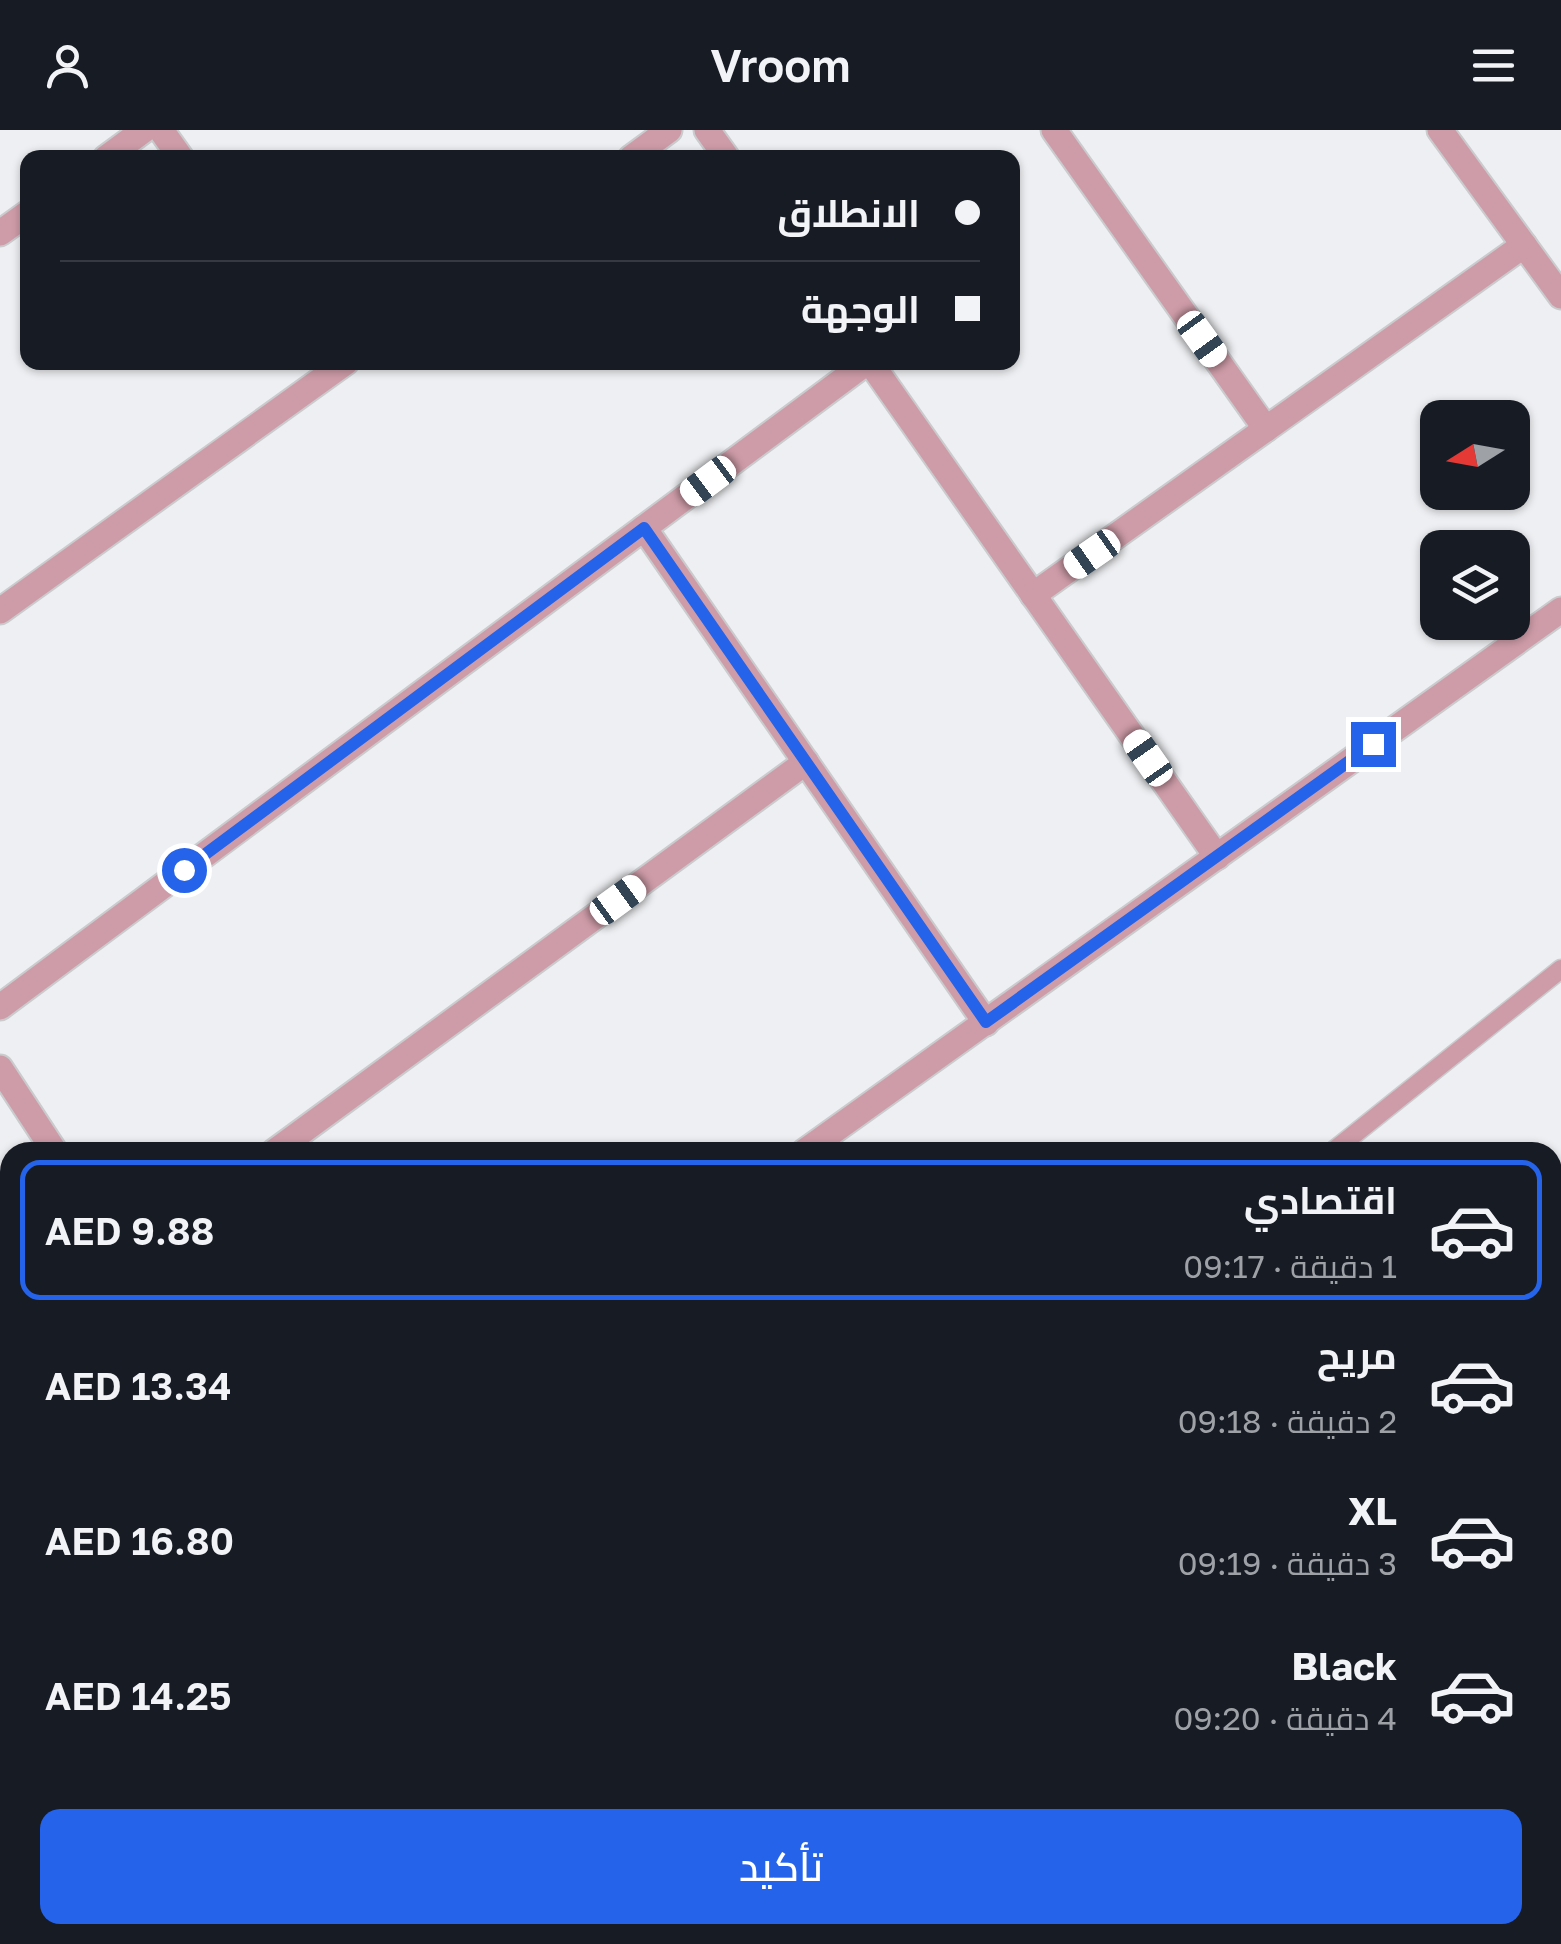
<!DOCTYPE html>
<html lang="ar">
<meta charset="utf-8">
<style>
body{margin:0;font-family:"Golos Text",Cairo,sans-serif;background:#20242c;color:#f1f3f6;direction:rtl;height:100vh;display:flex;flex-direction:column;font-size:38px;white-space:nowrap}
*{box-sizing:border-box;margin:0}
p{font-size:32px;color:#9ea1a6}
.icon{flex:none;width:55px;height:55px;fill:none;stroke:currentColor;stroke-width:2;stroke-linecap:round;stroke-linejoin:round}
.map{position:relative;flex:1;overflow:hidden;direction:ltr}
.sheet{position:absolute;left:0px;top:1012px;width:1562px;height:802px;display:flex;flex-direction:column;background:#171b24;border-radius:30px 30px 0 0;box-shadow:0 2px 8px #0004;direction:rtl}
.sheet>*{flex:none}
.top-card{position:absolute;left:20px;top:20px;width:1000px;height:220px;border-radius:20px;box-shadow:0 2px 8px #0004;direction:rtl;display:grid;align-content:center;height:220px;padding:0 40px;background:#171b24}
.needle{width:65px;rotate:259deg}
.buttons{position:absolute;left:1420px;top:270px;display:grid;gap:20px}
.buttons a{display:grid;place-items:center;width:110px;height:110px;border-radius:20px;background:#171b24;box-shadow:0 2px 8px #0004;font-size:50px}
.end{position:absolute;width:45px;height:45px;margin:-22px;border:12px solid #2563eb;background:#fff;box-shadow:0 0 0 5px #fff}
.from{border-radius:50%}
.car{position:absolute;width:30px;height:60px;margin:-30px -15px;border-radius:12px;box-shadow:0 0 8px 2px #0007;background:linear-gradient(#fff 24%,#345 0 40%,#fff 0 76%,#345 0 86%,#fff 0)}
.top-card b{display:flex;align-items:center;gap:35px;height:95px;font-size:38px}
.top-card b+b{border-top:2px solid #363941}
.top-card i{width:25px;height:25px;background:#f1f3f6}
ul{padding:18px 0 0;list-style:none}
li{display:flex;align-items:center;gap:30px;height:140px;margin:0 20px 15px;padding:0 20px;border:5px solid transparent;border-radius:20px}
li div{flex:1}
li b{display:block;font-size:38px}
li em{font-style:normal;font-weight:600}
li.active{border-color:#2563eb}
li>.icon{width:90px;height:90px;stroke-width:1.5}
.primary-button{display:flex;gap:20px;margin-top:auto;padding:20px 40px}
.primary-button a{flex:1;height:115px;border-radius:20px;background:#2563eb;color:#fff;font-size:40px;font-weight:600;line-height:115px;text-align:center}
header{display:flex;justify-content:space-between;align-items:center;height:130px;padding:0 40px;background:#171b24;font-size:45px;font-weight:600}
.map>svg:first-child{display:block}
.green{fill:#9dcdb5}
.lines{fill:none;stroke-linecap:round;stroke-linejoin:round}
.lane-casing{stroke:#cacbcd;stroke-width:21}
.street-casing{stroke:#cacbcd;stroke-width:29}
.secondary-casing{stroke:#cacbcd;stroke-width:29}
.path{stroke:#97989a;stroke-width:6;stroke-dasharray:5 8;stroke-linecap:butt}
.lane{stroke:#ce9ca8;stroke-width:18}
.street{stroke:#ce9ca8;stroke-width:25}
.secondary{stroke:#bb7385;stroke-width:25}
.route{stroke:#2563eb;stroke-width:12}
</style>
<header><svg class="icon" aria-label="menu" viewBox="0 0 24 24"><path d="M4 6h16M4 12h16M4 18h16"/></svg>Vroom<svg class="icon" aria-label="person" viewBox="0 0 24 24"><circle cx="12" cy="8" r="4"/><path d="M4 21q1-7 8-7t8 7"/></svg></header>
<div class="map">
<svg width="1561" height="1814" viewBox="0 0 1561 1814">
<rect width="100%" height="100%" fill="#eeeff2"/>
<!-- green -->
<path class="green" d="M0 1695 10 1708V1805H80L87 1814H0Z"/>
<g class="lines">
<!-- lane casing -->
<g class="lane-casing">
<g id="lane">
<path d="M1332 1022 1561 839"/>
<path d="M345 1814 356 1805"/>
</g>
</g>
<!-- street casing -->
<g class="street-casing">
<g id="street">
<path d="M161 0 181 28"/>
<path d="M707 0 727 28"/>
<path d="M1054 0 1266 299"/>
<path d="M1440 0 1561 166"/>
<path d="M106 28 144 0"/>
<path d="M631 28 669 0"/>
<path d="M0 103 28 83"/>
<path d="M870 232 1217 727"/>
<path d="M644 398 986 893"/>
<path d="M1033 465 1524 115"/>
<path d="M0 481 346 232"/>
<path d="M0 877 867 232"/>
<path d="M0 938 55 1022"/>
<path d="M274 1022 806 632"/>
<path d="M804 1022 1561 480"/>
<path d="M0 1224 10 1216"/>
</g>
</g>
<!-- secondary casing -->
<g class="secondary-casing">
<g id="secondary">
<path d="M0 1469 10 1483"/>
<path d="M0 1605 10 1619"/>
<path d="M142 1805 149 1814"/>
<path d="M240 1805 247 1814"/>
</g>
</g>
<!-- path -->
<g class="path">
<path d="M0 1714 10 1754"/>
<path d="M23 1805 25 1814"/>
</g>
<!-- lane -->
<use href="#lane" class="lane"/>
<!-- street -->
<use href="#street" class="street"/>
<!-- secondary -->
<use href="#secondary" class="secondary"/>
</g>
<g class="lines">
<!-- route -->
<path class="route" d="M184 740 644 398 986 892 1373 614"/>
</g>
</svg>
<div class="buttons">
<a><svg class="needle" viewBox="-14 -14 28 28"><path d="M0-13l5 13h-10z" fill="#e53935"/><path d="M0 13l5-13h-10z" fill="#9ea1a6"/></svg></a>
<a><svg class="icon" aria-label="layers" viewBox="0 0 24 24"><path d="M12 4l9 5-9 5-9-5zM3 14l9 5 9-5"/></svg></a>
</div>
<i class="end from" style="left:184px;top:740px"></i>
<i class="end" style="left:1373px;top:614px"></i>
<i class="car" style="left:1202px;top:209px;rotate:144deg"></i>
<i class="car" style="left:708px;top:351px;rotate:233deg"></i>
<i class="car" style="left:1092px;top:424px;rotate:235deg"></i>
<i class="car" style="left:1148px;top:628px;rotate:325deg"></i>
<i class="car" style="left:618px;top:770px;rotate:54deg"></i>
<div class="top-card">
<b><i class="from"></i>الانطلاق</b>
<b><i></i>الوجهة</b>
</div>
<section class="sheet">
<ul>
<li class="active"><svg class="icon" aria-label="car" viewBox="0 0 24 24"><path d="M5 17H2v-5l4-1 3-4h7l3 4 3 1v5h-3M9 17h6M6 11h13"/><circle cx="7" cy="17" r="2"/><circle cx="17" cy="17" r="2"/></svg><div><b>اقتصادي</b><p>1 دقيقة · 09:17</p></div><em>AED 9.88</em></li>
<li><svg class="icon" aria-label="car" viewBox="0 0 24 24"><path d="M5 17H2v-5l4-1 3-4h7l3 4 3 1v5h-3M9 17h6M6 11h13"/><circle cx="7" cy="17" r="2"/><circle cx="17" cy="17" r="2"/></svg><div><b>مريح</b><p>2 دقيقة · 09:18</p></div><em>AED 13.34</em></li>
<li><svg class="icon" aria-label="car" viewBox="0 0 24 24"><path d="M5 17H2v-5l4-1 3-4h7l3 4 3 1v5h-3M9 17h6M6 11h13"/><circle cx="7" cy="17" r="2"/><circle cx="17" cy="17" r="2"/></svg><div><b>XL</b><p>3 دقيقة · 09:19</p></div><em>AED 16.80</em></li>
<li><svg class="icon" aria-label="car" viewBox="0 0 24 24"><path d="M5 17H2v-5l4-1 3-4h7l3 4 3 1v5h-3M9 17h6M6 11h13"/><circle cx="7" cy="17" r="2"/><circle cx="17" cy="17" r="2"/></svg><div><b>Black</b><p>4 دقيقة · 09:20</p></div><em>AED 14.25</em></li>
</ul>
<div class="primary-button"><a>تأكيد</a></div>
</section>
</div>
